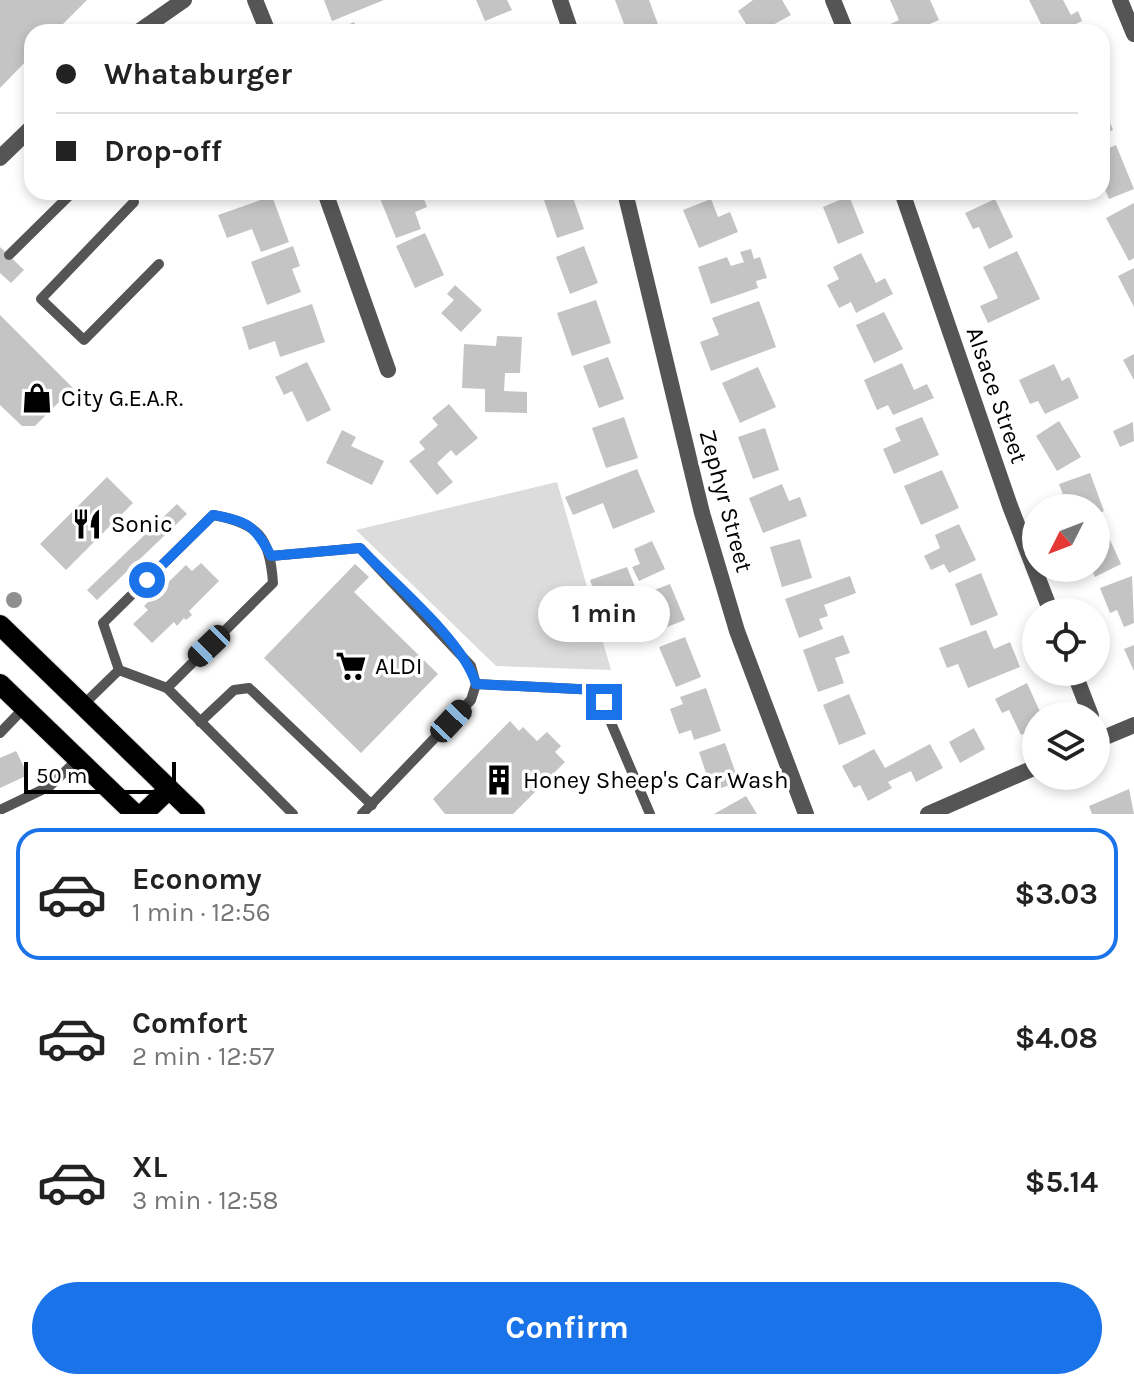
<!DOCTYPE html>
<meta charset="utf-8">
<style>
body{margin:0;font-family:Karla,sans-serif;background:#f6f6f6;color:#222;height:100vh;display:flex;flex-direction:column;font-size:30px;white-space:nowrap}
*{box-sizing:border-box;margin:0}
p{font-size:26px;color:#767676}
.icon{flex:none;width:44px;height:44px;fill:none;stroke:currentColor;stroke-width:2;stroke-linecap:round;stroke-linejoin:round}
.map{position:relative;height:814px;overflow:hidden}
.drawer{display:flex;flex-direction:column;background:#fff;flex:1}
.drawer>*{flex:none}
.guide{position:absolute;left:24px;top:24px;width:1086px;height:176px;border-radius:24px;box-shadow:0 4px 12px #0003;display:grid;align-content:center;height:176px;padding:0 32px;background:#fff}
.needle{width:52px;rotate:228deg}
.fabs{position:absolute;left:1022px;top:494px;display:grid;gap:16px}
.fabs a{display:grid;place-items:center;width:88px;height:88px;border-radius:50%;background:#fff;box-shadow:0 4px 12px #0003;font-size:40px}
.scale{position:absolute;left:24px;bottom:20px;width:152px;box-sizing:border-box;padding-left:8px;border:4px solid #000;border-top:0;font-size:22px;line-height:28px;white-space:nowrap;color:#000;-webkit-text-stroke:6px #fff;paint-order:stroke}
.end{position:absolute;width:36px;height:36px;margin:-18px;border:10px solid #1a73e8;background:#fff;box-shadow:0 0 0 4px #fff}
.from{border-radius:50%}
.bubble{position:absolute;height:56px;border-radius:28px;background:#fff;box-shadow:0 4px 12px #0003;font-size:26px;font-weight:700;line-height:56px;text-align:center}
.car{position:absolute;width:24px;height:48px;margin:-24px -12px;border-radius:10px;box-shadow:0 0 6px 2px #0007;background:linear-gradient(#222 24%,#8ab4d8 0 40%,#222 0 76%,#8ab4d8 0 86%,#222 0)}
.guide b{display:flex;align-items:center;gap:28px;height:76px;font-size:30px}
.guide b+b{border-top:2px solid #e0e0e0}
.guide i{width:20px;height:20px;background:#222}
ul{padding:14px 0 0;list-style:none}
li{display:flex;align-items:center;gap:24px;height:132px;margin:0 16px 12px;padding:0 16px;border:4px solid transparent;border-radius:24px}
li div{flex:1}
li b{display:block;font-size:30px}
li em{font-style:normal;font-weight:700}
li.active{border-color:#1a73e8}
li>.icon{width:72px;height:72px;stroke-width:1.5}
.action{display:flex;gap:16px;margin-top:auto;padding:16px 32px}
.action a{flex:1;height:92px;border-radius:48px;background:#1a73e8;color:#fff;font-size:32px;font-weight:700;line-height:92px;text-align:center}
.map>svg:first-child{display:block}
.green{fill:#dcdcdc}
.building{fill:#c4c4c4}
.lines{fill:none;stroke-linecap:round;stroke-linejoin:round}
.primary-casing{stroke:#dbdbdb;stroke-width:22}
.service{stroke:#555;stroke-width:10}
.minor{stroke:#555;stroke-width:16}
.tertiary{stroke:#555;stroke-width:16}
.primary{stroke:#000;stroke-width:20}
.tree{fill:#8f8f8f}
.route{stroke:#1a73e8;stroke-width:10}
.labels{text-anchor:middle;stroke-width:7;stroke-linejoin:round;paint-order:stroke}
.street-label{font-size:24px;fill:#000;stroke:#fff}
.poi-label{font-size:24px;fill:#000;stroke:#fff;text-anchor:start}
</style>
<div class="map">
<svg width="1134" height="814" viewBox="0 0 1134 814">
<rect width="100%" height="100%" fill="#fff"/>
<!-- green -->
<path class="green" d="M557 482 611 670 496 666 356 530Z"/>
<!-- building -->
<g class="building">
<path d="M0 0H87L55 32H32V55L0 88Z"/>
<path d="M324 0H384L332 21Z"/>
<path d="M476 0H507L512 10 485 21Z"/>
<path d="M615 0H649L659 27 627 32Z"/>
<path d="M753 0H782L791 15 760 32H751L738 11Z"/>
<path d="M890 0H930L939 20 911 32H881L880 29 899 20Z"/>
<path d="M1029 0H1063L1071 15 1078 11 1082 21 1059 32H1045Z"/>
<path d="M354 22 358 32H332Z"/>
<path d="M1102 103 1113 130 1102 135Z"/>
<path d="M1116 145 1134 189 1109 199 1102 182V151Z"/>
<path d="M390 192H421L427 207 415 212 421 229 396 238 379 196Z"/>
<path d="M571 192 584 229 557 238 544 200Z"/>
<path d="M272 196 289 242 261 252 252 229 227 238 218 215Z"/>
<path d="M849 196 864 233 838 244 823 207Z"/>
<path d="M711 199 718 217 730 212 738 232 699 248 683 210Z"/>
<path d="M995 199 1013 237 989 249 979 227 973 229 965 213Z"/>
<path d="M1134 203V258L1129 261 1106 218Z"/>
<path d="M425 233 444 275 415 288 396 246Z"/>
<path d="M293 246 300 266 292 269 301 292 267 305 251 262Z"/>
<path d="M584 246 598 283 570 294 556 257Z"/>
<path d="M0 247 24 270 11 283 0 273Z"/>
<path d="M751 249 754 259 760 257 767 278 756 281 758 288 711 304 698 267 727 257 731 266 744 262 740 252Z"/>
<path d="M1017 251 1040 299 988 323 980 306 998 298 983 267Z"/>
<path d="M861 253 876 283 885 278 893 294 856 313 851 302 839 308 827 285 839 279 833 267Z"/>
<path d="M1134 268V307L1118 276Z"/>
<path d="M455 285 482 310 461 332 441 313 454 300 447 294Z"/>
<path d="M596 300 611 343 572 356 557 313Z"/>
<path d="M759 301 776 347 711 371 700 342 719 335 712 318Z"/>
<path d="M312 304 325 342 280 357 275 341 249 350 242 327Z"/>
<path d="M884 312 903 349 874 363 856 325Z"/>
<path d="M0 315 73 388 35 426H22L0 405Z"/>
<path d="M497 336 522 337 520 373H505L504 391 527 392V413L485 412V389L462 388 464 344 496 346Z"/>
<path d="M1134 354V380L1123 360Z"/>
<path d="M608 357 624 399 599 408 583 366Z"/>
<path d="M307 362 331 410 307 422 292 391 284 395 275 377Z"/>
<path d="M902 363 914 390 927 384 934 398 893 415 888 405 877 410 864 380Z"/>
<path d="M1054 364 1062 381 1069 377 1079 398 1045 414 1038 401 1030 404 1019 380Z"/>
<path d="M758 367 776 407 740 423 722 383Z"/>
<path d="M449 404 478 438 456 456 451 450 437 463 453 482 437 495 409 461 425 449 419 442 438 425 432 418Z"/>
<path d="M624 417 638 458 606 468 592 428Z"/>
<path d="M922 417 939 455 894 474 883 449 901 441 895 428Z"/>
<path d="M1059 421 1081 457 1057 471 1036 436Z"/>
<path d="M1133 422 1134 441 1120 447 1113 431Z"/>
<path d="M765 428 779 470 753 479 738 437Z"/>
<path d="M342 430 356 437 351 446 384 461 372 485 326 463Z"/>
<path d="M637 469 655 512 613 529 603 503 573 515 565 497Z"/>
<path d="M942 470 959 508 921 525 904 486Z"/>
<path d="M1090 473 1104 511 1096 515V508H1068L1059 484Z"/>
<path d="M107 477 133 503 66 570 40 544Z"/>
<path d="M782 484 789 501 800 497 807 516 763 533 749 498Z"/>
<path d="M177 504 187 514 97 600 87 590Z"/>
<path d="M959 524 976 560 949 573 944 564 931 570 924 556 940 548 935 535Z"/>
<path d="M1105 529 1121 564 1095 577 1091 568H1096V534Z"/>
<path d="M800 539 812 578 782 587 770 547Z"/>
<path d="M652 541 665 569 639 581 632 567 640 564 634 549Z"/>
<path d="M201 563 219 581 189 611 192 615 186 620 184 618 177 626 174 622 152 643 133 624 148 610 144 606 186 565 192 571Z"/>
<path d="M355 564 369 577 354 592 438 674 361 753 264 658Z"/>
<path d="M627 567 635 587 597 601 590 580Z"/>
<path d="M981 573 998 615 971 626 955 584Z"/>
<path d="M850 576 856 593 824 605 828 616 819 619 823 629 799 638 785 599Z"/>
<path d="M1132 576 1134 623 1124 627 1117 610 1110 613 1100 588Z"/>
<path d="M670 584 685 620 649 634 640 612 650 608 644 594Z"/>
<path d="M986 630 994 649 1010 642 1020 667 968 688 958 664 947 668 939 648Z"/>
<path d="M843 635 850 653 835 658 844 683 818 692 803 650Z"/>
<path d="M685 637 701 677 676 687 659 647Z"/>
<path d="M1134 645V671L1124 649Z"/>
<path d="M1027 683 1042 716H1036V728L1021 735 1009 710 1002 713 995 699Z"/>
<path d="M706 688 721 731 694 740 691 730 679 734 670 709 683 704 680 697Z"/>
<path d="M849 694 866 734 839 745 823 705Z"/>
<path d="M510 721 519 731 523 727 537 741 547 732 561 746 555 752 565 762 513 814H445L433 799Z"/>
<path d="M974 728 985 749 960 763 949 742Z"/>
<path d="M725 743 739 782 712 791 699 752Z"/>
<path d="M930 744 943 768 916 782 911 771 888 782 892 788 868 801 860 785 854 788 842 766 874 749 885 768Z"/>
<path d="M16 751 28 775 0 788V758Z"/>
<path d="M1129 789 1134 814H1092L1089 806Z"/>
<path d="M746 796 757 814H714Z"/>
</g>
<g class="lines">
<!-- primary casing -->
<g class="primary-casing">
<g id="primary">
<path d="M0 625 195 814"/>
<path d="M0 684 135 814"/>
<path d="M143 814 169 789"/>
</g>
</g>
<!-- service -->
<g class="service">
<path d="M134 202 41 299 84 340 159 264"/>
<path d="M9 255 73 192"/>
<path d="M271 556 360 548 471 666 476 684 471 700 362 814"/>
<path d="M476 684 597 690 650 814"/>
<path d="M167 688 293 814"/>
<path d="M83 705 119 670 103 623 213 515C259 523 270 538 273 583L167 688 119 670"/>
<path d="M200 722 234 690 249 688 372 805"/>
<path d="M0 733 24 708"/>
<path d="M0 810 50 786 78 759"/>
</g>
<!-- minor -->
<g class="minor">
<path d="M255 0 268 32"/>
<path d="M560 0 571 32"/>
<path d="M833 0 846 32"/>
<path d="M1120 0 1134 34"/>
<path d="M138 32 184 0"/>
<path d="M0 158 32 127"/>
<path d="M325 192 388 370"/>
<path d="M625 192 702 513 737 631 806 814"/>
<path d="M902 192 1010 506 1051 612"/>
<path d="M1074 672 1091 716"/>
</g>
<!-- tertiary -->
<g class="tertiary">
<path d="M1096 741 1134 725"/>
<path d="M928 814 1036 767"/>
</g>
<!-- primary -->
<use href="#primary" class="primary"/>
</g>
<!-- trees -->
<circle class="tree" cx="14" cy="600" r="8"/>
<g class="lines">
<!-- route -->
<path class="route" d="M147 580 213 515C248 521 255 526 271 556L360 548C393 583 463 640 476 684L597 690 604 702"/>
</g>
<!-- icons -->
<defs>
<g id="shop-bare" transform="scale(2.4)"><path d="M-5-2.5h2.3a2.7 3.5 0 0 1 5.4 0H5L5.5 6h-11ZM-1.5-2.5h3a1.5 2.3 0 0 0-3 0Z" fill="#000" stroke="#fff" stroke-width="2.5" paint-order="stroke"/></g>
<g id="restaurant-bare" transform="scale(2.4)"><path d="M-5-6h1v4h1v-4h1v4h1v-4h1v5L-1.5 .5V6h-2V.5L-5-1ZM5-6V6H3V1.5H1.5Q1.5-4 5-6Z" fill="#000" stroke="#fff" stroke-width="2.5" paint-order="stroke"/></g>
<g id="supermarket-bare" transform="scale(2.4)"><path d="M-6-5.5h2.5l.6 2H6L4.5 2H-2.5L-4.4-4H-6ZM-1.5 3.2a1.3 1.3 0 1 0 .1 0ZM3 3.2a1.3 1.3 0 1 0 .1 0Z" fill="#000" stroke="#fff" stroke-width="2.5" paint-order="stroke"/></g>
<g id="building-bare" transform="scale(2.4)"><path d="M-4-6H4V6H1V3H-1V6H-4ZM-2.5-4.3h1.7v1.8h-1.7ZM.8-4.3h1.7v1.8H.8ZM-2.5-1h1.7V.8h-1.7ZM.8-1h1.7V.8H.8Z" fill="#000" stroke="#fff" stroke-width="2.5" paint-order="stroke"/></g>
</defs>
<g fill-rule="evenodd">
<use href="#shop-bare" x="37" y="398"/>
<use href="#restaurant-bare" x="87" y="524"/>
<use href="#supermarket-bare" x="351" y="666"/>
<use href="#building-bare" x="499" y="780"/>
</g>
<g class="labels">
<!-- street labels -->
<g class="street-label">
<text transform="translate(997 395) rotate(71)" y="8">Alsace Street</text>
<text transform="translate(726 501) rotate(75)" y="8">Zephyr Street</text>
</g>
<!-- poi labels -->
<g class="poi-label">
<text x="61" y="406">City G.E.A.R.</text>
<text x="111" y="532">Sonic</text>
<text x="375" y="674">ALDI</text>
<text x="523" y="788">Honey Sheep's Car Wash</text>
</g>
</g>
</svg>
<div class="fabs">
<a><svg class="needle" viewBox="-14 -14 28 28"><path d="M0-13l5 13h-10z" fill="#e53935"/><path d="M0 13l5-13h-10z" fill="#767676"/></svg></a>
<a><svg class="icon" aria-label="locate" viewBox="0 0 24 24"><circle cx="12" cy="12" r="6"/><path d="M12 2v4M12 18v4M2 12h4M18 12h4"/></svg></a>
<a><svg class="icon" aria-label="layers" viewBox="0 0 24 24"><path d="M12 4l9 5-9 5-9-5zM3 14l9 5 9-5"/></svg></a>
</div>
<div class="scale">50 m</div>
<i class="end from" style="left:147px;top:580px"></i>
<i class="end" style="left:604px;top:702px"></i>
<div class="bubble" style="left:538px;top:586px;width:132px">1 min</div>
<i class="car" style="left:209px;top:646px;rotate:226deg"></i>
<i class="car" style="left:451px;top:721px;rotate:43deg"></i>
<div class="guide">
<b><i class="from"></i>Whataburger</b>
<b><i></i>Drop-off</b>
</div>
</div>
<section class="drawer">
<ul>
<li class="active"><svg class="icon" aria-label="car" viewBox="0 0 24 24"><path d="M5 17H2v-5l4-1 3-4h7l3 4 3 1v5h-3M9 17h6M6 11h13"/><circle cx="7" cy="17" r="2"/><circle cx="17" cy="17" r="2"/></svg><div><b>Economy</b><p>1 min · 12:56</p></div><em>$3.03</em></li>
<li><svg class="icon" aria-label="car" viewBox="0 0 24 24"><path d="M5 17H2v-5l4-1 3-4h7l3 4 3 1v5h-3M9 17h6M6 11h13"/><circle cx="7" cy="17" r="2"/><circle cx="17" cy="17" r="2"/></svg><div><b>Comfort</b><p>2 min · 12:57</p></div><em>$4.08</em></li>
<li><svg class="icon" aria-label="car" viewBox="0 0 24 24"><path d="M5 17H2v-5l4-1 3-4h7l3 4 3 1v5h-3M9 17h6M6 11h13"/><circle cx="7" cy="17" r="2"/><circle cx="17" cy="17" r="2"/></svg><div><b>XL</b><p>3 min · 12:58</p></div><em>$5.14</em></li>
</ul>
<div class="action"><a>Confirm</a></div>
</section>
